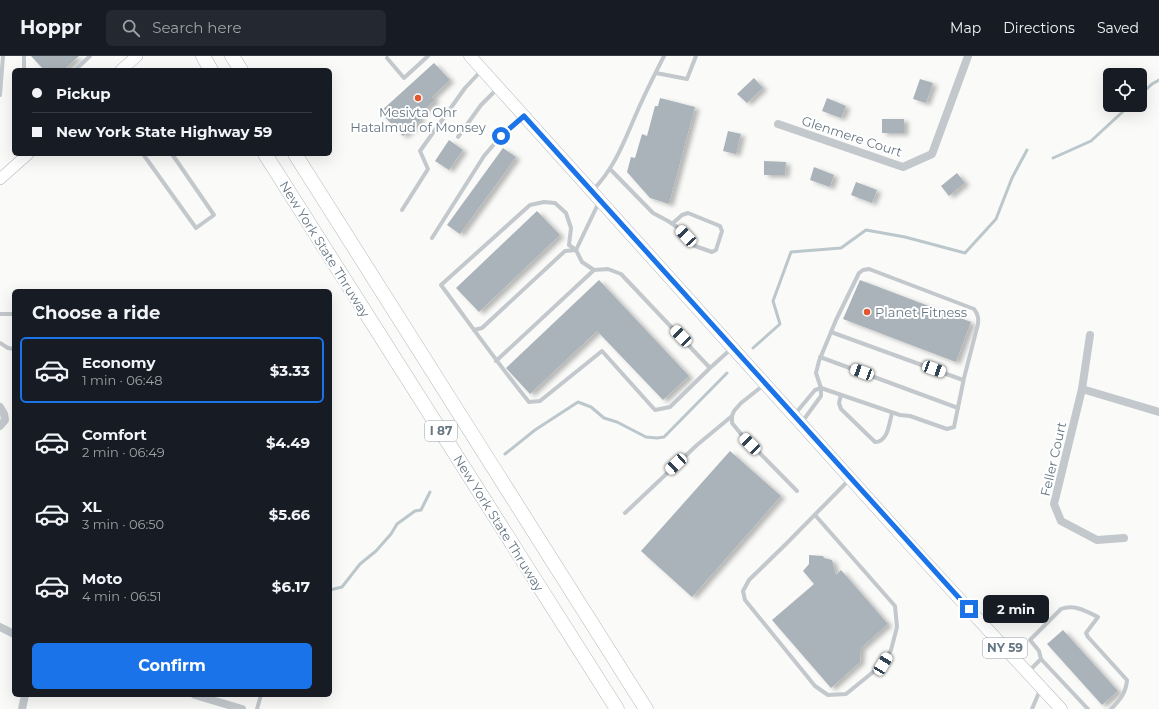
<!DOCTYPE html>
<meta charset="utf-8">
<style>
body{margin:0;font-family:Montserrat,sans-serif;background:#242831;color:#f1f3f6;height:100vh;display:flex;flex-direction:column;font-size:15px;white-space:nowrap}
*{box-sizing:border-box;margin:0}
p{font-size:13px;color:#9ea1a6}
.icon{flex:none;width:22px;height:22px;fill:none;stroke:currentColor;stroke-width:2;stroke-linecap:round;stroke-linejoin:round}
.map{position:relative;flex:1;overflow:hidden}
.sheet{position:absolute;left:12px;top:233px;width:320px;height:408px;display:flex;flex-direction:column;background:#171b24;border-radius:6px;box-shadow:0 4px 16px #0002}
.sheet>*{flex:none}
.guide{position:absolute;left:12px;top:12px;width:320px;height:88px;border-radius:6px;box-shadow:0 4px 16px #0002;display:grid;align-content:center;height:88px;padding:0 20px;background:#171b24}
.fabs{position:absolute;left:1103px;top:12px;display:grid;gap:8px}
.fabs a{display:grid;place-items:center;width:44px;height:44px;border-radius:6px;background:#171b24;box-shadow:0 4px 16px #0002;font-size:20px}
.end{position:absolute;width:18px;height:18px;margin:-9px;border:5px solid #1a73e8;background:#fff;box-shadow:0 0 0 2px #fff}
.from{border-radius:50%}
.bubble{position:absolute;height:28px;border-radius:6px;background:#171b24;box-shadow:0 4px 16px #0002;font-size:13px;font-weight:700;line-height:28px;text-align:center}
.car{position:absolute;width:12px;height:24px;margin:-12px -6px;border-radius:5px;box-shadow:0 0 3px 1px #0007;background:linear-gradient(#fff 24%,#345 0 40%,#fff 0 76%,#345 0 86%,#fff 0)}
.guide b{display:flex;align-items:center;gap:14px;height:38px;font-size:15px}
.guide b+b{border-top:1px solid #363941}
.guide i{width:10px;height:10px;background:#f1f3f6}
ul{padding:0;list-style:none}
li{display:flex;align-items:center;gap:12px;height:66px;margin:0 8px 6px;padding:0 12px;border:2px solid transparent;border-radius:6px}
li div{flex:1}
li b{display:block;font-size:15px}
li em{font-style:normal;font-weight:700}
li.on{border-color:#1a73e8}
li>.icon{width:36px;height:36px;stroke-width:1.5}
h2{padding:0 20px;font-size:18px;line-height:48px}
.action{display:flex;gap:8px;margin-top:auto;padding:8px 20px}
.action a{flex:1;height:46px;border-radius:6px;background:#1a73e8;color:#fff;font-size:16px;font-weight:700;line-height:46px;text-align:center}
header{display:flex;align-items:center;gap:24px;box-sizing:border-box;height:56px;padding:0 20px;background:#171b24;border-bottom:1px solid #363941}
header strong{font-size:19px}
nav{display:flex;gap:22px;margin-inline-start:auto;font-size:14px}
.search{width:280px;height:36px;background:#242831;display:flex;align-items:center;gap:10px;box-sizing:border-box;padding:0 14px;border-radius:6px;color:#9ea1a6;font-size:15px}
.map>svg:first-child{display:block}
.lines{fill:none;stroke-linecap:round;stroke-linejoin:round}
.stream{stroke:#bbc7cb;stroke-width:3}
.building{fill:#aab3b9;filter:url(#shadow)}
.secondary-casing{stroke:#b3babf;stroke-width:12}
.primary-casing{stroke:#b5babe;stroke-width:13}
.highway-casing{stroke:#b4b9bd;stroke-width:15}
.lane{stroke:#c3c8cc;stroke-width:4}
.street{stroke:#c3c8cc;stroke-width:8}
.secondary{stroke:#fff;stroke-width:11}
.primary{stroke:#fff;stroke-width:12}
.highway{stroke:#fff;stroke-width:14}
.route{stroke:#1a73e8;stroke-width:5}
.poi-dot{fill:#e4572e;stroke:#fff;stroke-width:1.5}
.labels{text-anchor:middle;stroke-width:4;stroke-linejoin:round;paint-order:stroke}
.shield{fill:#fff;stroke:#939fa8;stroke-width:1}
.shield-label{font-size:12px;font-weight:bold;fill:#657683}
.poi-label{font-size:13px;fill:#657683;stroke:#fff}
.street-label{font-size:13px;fill:#657683;stroke:#fff}
</style>
<header>
<strong>Hoppr</strong>
<div class="search"><svg class="icon" aria-label="search" viewBox="0 0 24 24"><circle cx="10" cy="10" r="6"/><path d="M15 15l6 6"/></svg>Search here</div>
<nav><a>Map</a><a>Directions</a><a>Saved</a></nav>
</header>
<div class="map">
<svg width="1159" height="653" viewBox="0 0 1159 653">
<defs>
<filter id="shadow"><feDropShadow dx="4.5" dy="2.5" stdDeviation="2" flood-color="#0004"/></filter>
</defs>
<rect width="100%" height="100%" fill="#fafaf8"/>
<g class="lines">
<!-- stream -->
<g class="stream">
<path d="M1140 39 1152 28 1159 24"/>
<path d="M1053 102 1091 85 1130 49"/>
<path d="M753 292 780 268 773 245 791 196 841 192 866 174 905 181 965 197 996 163 1012 122 1027 94"/>
<path d="M505 398 535 374 578 346 591 351 604 362 617 366 646 381 657 382 664 381 727 317"/>
<path d="M330 534 342 531 360 508 376 495 391 478 397 468 415 455 421 454 430 436"/>
</g>
</g>
<!-- building -->
<g class="building">
<path d="M31 0H79L64 14H44Z"/>
<path d="M434 7 450 24 432 41 435 44 418 60 421 64 403 80 380 56Z"/>
<path d="M754 22 763 32 747 47 737 38Z"/>
<path d="M920 23 933 27 926 47 913 43Z"/>
<path d="M660 42 695 51 669 148 650 142 627 116 631 101 635 102 642 78 647 80 655 50H658Z"/>
<path d="M827 42 846 50 841 62 822 55Z"/>
<rect x="882" y="63" width="22" height="14"/>
<path d="M728 75 741 78 736 98 723 95Z"/>
<path d="M449 84 463 94 449 114 435 105Z"/>
<path d="M503 92 516 101 460 178 447 169Z"/>
<path d="M764 105 786 106 785 119H764Z"/>
<path d="M814 111 834 119 830 131 810 124Z"/>
<path d="M957 117 965 127 949 140 941 130Z"/>
<path d="M856 126 877 134 872 147 851 139Z"/>
<path d="M537 155 560 179 479 256 456 232Z"/>
<path d="M599 224 689 320 663 344 597 275 530 338 506 312Z"/>
<path d="M860 224 971 266 956 306 843 263Z"/>
<path d="M730 395 781 440 692 541 641 495Z"/>
<path d="M809 499 823 500 824 502 832 504 836 519 841 514 888 568 861 592 860 606 831 632 772 564 814 528 803 515 809 508Z"/>
<path d="M1063 574 1118 635 1102 649 1047 588Z"/>
</g>
<g class="lines">
<!-- secondary casing -->
<g class="secondary-casing">
<g id="secondary">
<path d="M121 14 137 0"/>
<path d="M0 123 28 98"/>
</g>
</g>
<!-- primary casing -->
<g class="primary-casing">
<path id="primary" d="M470 0 920 500 1061 653"/>
</g>
<!-- highway casing -->
<g class="highway-casing">
<g id="highway">
<path d="M203 0 211 14"/>
<path d="M232 0 241 14"/>
<path d="M265 98 617 653"/>
<path d="M295 98 646 653"/>
</g>
</g>
<!-- lane -->
<g class="lane">
<path d="M24 0V14"/>
<path d="M387 2 404 22 428 0"/>
<path d="M75 14 90 0"/>
<path d="M656 17 687 23 696 0"/>
<path d="M0 39 3 0"/>
<path d="M458 81 481 49 498 32"/>
<path d="M143 98 196 172 214 159 172 98"/>
<path d="M610 113 653 157 668 165 677 171 695 190 712 196 716 194 722 175 720 170 688 157 682 159 672 168"/>
<path d="M593 134C616 110 624 85 637 56 645 37 655 18 664 0"/>
<path d="M402 154 428 113 420 95 465 32 481 15"/>
<path d="M432 182 484 100 501 80 522 61"/>
<path d="M576 194 599 146"/>
<path d="M869 213 974 253C978 258 979 262 978 268L964 322 954 371 947 373 910 360 900 359 821 332 816 317 819 305 836 264 859 217 863 214Z"/>
<path d="M0 258H14"/>
<path d="M474 274 482 272 565 195 576 194"/>
<path d="M831 276 963 324"/>
<path d="M0 287 8 292 14 293"/>
<path d="M820 301 958 352"/>
<path d="M496 305 594 214"/>
<path d="M710 312 670 351 655 354 602 295 540 345 529 346C498 308 470 268 441 229L530 149 544 146 555 147 566 157 571 172 569 189 576 194 582 206 594 214 608 213 621 218 710 312 731 293"/>
<path d="M765 328 741 347 734 355 732 360V367L741 378 797 435"/>
<path d="M841 339 839 347 841 353 875 386C888 386 889 368 892 357"/>
<path d="M795 358 815 334 821 332V340L802 366"/>
<path d="M625 457 697 389 732 360"/>
<path d="M815 459 895 550 897 571 891 594 883 608 846 638 828 639 815 630 745 544 743 535 749 524 786 488 849 424"/>
<path d="M1041 603 1088 653"/>
<path d="M1029 615 1041 603 1039 595 1030 584 1061 553C1074 548 1086 555 1098 561L1086 577 1088 581 1127 624C1126 637 1120 644 1111 653"/>
<path d="M257 653 261 639"/>
<path d="M1032 653 1040 634"/>
</g>
<!-- street -->
<g class="street">
<path d="M778 68 903 111 932 98 968 0"/>
<path d="M1090 279 1082 333 1054 448 1061 465 1097 484 1124 482"/>
<path d="M1082 333 1159 356"/>
<path d="M0 351 4 358 5 364 0 370"/>
<path d="M0 571 14 578"/>
<path d="M195 639 242 653"/>
<path d="M22 653 25 639"/>
</g>
<!-- secondary -->
<use href="#secondary" class="secondary"/>
<!-- primary -->
<use href="#primary" class="primary"/>
<!-- highway -->
<use href="#highway" class="highway"/>
</g>
<g class="lines">
<!-- route -->
<path class="route" d="M501 80 524 60 969 553"/>
</g>
<!-- markers -->
<g class="poi-dot">
<circle cx="418" cy="42" r="4"/>
<circle cx="867" cy="256" r="4"/>
</g>
<g class="labels">
<!-- shield labels -->
<g class="shield">
<rect x="425" y="365" width="32" height="20" rx="3"/>
<rect x="983" y="582" width="44" height="20" rx="3"/>
</g>
<g class="shield-label">
<text x="441" y="379">I 87</text>
<text x="1005" y="596">NY 59</text>
</g>
<!-- poi labels -->
<g class="poi-label">
<text x="418" y="61">Mesivta Ohr<tspan x="418" dy="15">Hatalmud of Monsey</tspan></text>
<text x="875" y="261" text-anchor="start">Planet Fitness</text>
</g>
<!-- street labels -->
<g class="street-label">
<text transform="translate(852 80) rotate(18)" y="5">Glenmere Court</text>
<text transform="translate(325 193) rotate(58)" y="5">New York State Thruway</text>
<text transform="translate(1053 403) rotate(-77)" y="5">Feller Court</text>
<text transform="translate(499 467) rotate(58)" y="5">New York State Thruway</text>
</g>
</g>
</svg>
<div class="fabs">
<a><svg class="icon" aria-label="locate" viewBox="0 0 24 24"><circle cx="12" cy="12" r="6"/><path d="M12 2v4M12 18v4M2 12h4M18 12h4"/></svg></a>
</div>
<i class="end from" style="left:501px;top:80px"></i>
<i class="end" style="left:969px;top:553px"></i>
<div class="bubble" style="left:983px;top:539px;width:66px">2 min</div>
<i class="car" style="left:686px;top:180px;rotate:317deg"></i>
<i class="car" style="left:681px;top:280px;rotate:316deg"></i>
<i class="car" style="left:934px;top:313px;rotate:110deg"></i>
<i class="car" style="left:862px;top:316px;rotate:290deg"></i>
<i class="car" style="left:750px;top:388px;rotate:315deg"></i>
<i class="car" style="left:676px;top:408px;rotate:227deg"></i>
<i class="car" style="left:883px;top:608px;rotate:31deg"></i>
<div class="guide">
<b><i class="from"></i>Pickup</b>
<b><i></i>New York State Highway 59</b>
</div>
<section class="sheet">
<h2>Choose a ride</h2>
<ul>
<li class="on"><svg class="icon" aria-label="car" viewBox="0 0 24 24"><path d="M5 17H2v-5l4-1 3-4h7l3 4 3 1v5h-3M9 17h6M6 11h13"/><circle cx="7" cy="17" r="2"/><circle cx="17" cy="17" r="2"/></svg><div><b>Economy</b><p>1 min · 06:48</p></div><em>$3.33</em></li>
<li><svg class="icon" aria-label="car" viewBox="0 0 24 24"><path d="M5 17H2v-5l4-1 3-4h7l3 4 3 1v5h-3M9 17h6M6 11h13"/><circle cx="7" cy="17" r="2"/><circle cx="17" cy="17" r="2"/></svg><div><b>Comfort</b><p>2 min · 06:49</p></div><em>$4.49</em></li>
<li><svg class="icon" aria-label="car" viewBox="0 0 24 24"><path d="M5 17H2v-5l4-1 3-4h7l3 4 3 1v5h-3M9 17h6M6 11h13"/><circle cx="7" cy="17" r="2"/><circle cx="17" cy="17" r="2"/></svg><div><b>XL</b><p>3 min · 06:50</p></div><em>$5.66</em></li>
<li><svg class="icon" aria-label="car" viewBox="0 0 24 24"><path d="M5 17H2v-5l4-1 3-4h7l3 4 3 1v5h-3M9 17h6M6 11h13"/><circle cx="7" cy="17" r="2"/><circle cx="17" cy="17" r="2"/></svg><div><b>Moto</b><p>4 min · 06:51</p></div><em>$6.17</em></li>
</ul>
<div class="action"><a>Confirm</a></div>
</section>
</div>
